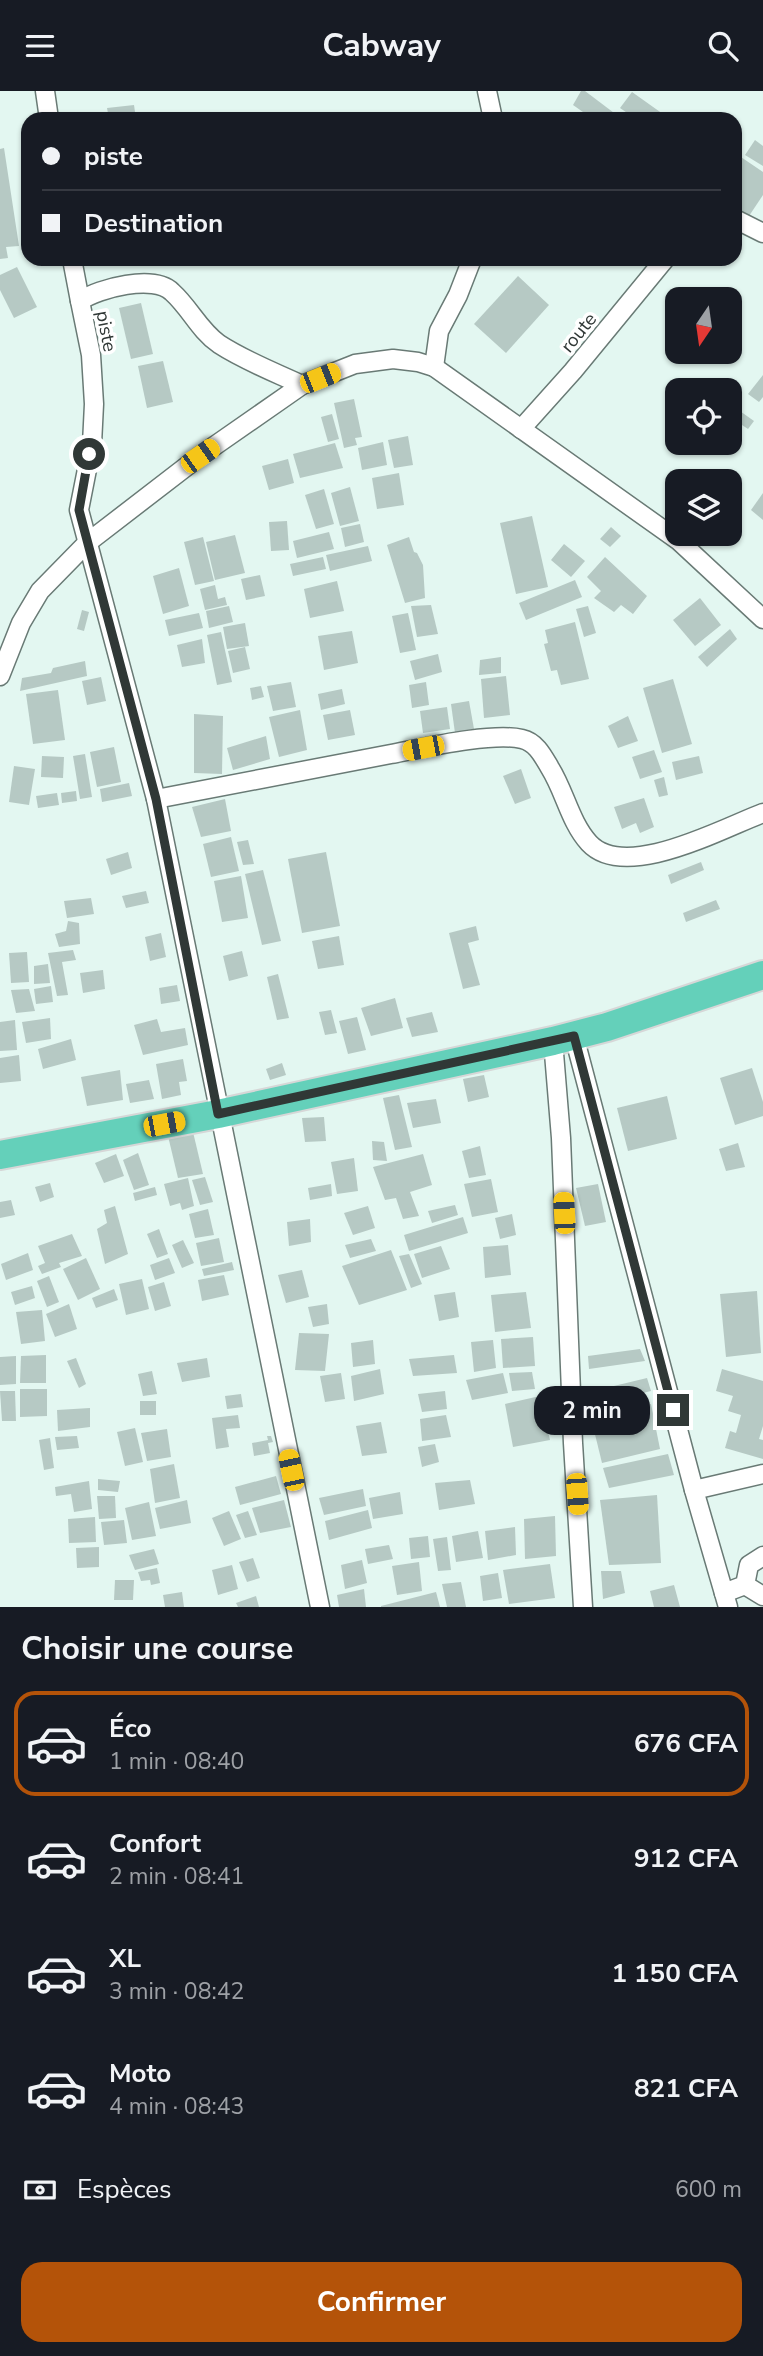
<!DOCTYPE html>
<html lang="fr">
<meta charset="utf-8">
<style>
body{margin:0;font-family:"Nunito Sans",sans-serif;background:#20242c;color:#f1f3f6;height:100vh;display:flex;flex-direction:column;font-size:26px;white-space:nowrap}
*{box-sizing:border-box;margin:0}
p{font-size:23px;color:#9ea1a6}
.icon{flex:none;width:38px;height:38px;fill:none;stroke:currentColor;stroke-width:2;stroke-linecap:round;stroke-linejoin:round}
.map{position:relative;height:1516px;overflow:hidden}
.details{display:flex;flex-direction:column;background:#171b24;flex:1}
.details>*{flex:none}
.banner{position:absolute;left:21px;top:21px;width:721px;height:154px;border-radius:21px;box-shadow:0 2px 5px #0004;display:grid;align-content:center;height:154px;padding:0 21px;background:#171b24}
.needle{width:46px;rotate:193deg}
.fabs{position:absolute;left:665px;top:196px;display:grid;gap:14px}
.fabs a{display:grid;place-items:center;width:77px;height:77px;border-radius:14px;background:#171b24;box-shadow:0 2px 5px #0004;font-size:35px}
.end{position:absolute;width:32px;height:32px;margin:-16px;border:9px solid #303836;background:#fff;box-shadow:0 0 0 4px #fff}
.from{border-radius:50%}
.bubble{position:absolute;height:49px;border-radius:21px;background:#171b24;box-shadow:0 2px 5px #0004;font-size:23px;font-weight:700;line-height:49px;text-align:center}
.car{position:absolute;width:21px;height:42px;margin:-21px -10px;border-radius:9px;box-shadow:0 0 5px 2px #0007;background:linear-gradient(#f5c518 24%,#345 0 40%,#f5c518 0 76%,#345 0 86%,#f5c518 0)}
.banner b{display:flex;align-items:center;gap:24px;height:66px;font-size:26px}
.banner b+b{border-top:2px solid #363941}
.banner i{width:18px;height:18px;background:#f1f3f6}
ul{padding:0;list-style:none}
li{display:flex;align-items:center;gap:21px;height:105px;margin:0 14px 10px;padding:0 7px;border:4px solid transparent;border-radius:21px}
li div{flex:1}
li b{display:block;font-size:26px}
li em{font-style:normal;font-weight:700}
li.active{border-color:#b45309}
li>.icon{width:63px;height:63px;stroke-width:1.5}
h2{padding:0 21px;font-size:32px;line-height:84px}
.pay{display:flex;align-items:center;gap:18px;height:77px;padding:0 21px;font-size:26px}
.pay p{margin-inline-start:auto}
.action{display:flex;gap:14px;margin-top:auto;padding:14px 21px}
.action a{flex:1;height:80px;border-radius:21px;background:#b45309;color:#fff;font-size:28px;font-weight:700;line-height:80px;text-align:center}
header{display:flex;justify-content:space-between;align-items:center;height:91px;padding:0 21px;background:#171b24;font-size:32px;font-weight:700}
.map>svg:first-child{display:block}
.building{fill:#b6c9c4}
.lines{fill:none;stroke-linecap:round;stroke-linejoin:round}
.minor-casing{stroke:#697a75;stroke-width:21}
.trunk-casing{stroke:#d6d7d7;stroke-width:32}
.minor{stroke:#fff;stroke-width:18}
.trunk{stroke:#64d0ba;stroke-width:28}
.route{stroke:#303836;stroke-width:9}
.labels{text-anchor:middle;stroke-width:7;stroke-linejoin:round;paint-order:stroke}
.street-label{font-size:19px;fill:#303836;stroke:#fff}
</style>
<header><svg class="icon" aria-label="menu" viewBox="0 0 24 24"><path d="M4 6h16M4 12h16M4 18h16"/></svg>Cabway<svg class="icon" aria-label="search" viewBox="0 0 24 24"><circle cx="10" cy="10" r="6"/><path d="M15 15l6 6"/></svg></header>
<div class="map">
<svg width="763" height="1516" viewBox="0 0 763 1516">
<rect width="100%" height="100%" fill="#e3f7f1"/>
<!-- building -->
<g class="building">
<path d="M581 0H585L622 28H593L573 14Z"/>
<path d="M632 1 670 28H636L620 17Z"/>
<path d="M134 14 136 28H109L107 17Z"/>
<path d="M755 49 763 55V75L745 64Z"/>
<path d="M4 57 19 155 6 156 8 167 0 168V58Z"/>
<path d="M735 62 763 81V104L749 125 735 115Z"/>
<path d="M17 176 37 216 14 227 0 199V184Z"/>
<path d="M518 185 549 214 506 262 474 233Z"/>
<path d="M141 212 153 263 131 268 119 217Z"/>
<path d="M163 270 173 311 147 317 138 275Z"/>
<path d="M763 284V306L759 311 748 303Z"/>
<path d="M354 308 362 346 355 347 357 354 344 357 334 312Z"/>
<path d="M730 313 754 330 748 338 730 326Z"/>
<path d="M332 323 339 348 328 351 321 326Z"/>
<path d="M408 345 413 374 394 377 388 349Z"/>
<path d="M383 351 387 374 362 379 358 357Z"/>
<path d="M335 352 343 377 300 387 293 363Z"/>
<path d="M288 368 294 392 269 399 262 375Z"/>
<path d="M399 382 404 414 377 418 372 387Z"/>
<path d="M350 396 359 430 340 435 331 402Z"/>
<path d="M324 398 334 433 316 438 305 404Z"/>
<path d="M763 402V429L751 419Z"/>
<path d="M532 425 548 496 516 503 500 432Z"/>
<path d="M287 430 289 459 271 460 269 431Z"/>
<path d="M360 433 364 451 345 456 341 437Z"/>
<path d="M611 436 621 445 610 456 600 448Z"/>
<path d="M329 441 334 458 297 467 293 450Z"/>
<path d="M235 444 245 482 215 489 206 451Z"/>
<path d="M203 446 214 490 195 494 184 451Z"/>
<path d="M409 446 414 461 417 462 423 474 425 507 405 512 387 454Z"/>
<path d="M564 453 585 470 571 486 551 469Z"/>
<path d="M368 455 372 470 330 480 326 464Z"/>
<path d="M323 466 326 478 293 485 290 473Z"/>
<path d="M605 466 647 505 633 523 621 514 614 521 594 507 601 500 587 486Z"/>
<path d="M179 477 189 515 163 523 153 485Z"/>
<path d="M260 484 265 505 246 509 241 488Z"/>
<path d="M575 489 582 506 526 529 519 512Z"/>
<path d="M337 490 344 520 310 527 304 498Z"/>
<path d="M215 494 218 508 225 506 227 514 205 519 200 498Z"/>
<path d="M700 507 721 534 695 555 673 529Z"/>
<path d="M431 514 438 543 417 546 411 515Z"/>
<path d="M229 515 233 531 209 537 206 520Z"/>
<path d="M588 515 596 542 584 546 576 518Z"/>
<path d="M82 519 89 521 84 540 77 538Z"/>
<path d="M199 522 203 537 169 545 165 529Z"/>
<path d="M408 522 416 559 400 562 392 525Z"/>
<path d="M575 531 589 588 561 594 557 579 551 580 544 553 548 552 545 539Z"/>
<path d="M245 532 249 555 227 558 223 536Z"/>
<path d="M730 538 737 548 707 576 698 566Z"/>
<path d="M352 540 358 572 324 579 318 545Z"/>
<path d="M221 541 232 591 217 594 207 544Z"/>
<path d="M202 548 205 572 182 576 177 554Z"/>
<path d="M245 556 250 578 233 582 228 560Z"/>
<path d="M438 563 442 581 415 589 410 570Z"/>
<path d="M501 566V582L479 584 480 569Z"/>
<path d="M85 570 87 585 20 600 22 587 51 582 53 577Z"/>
<path d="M506 585 510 624 484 627 481 588Z"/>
<path d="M101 586 106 610 87 614 82 590Z"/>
<path d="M673 588 692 653 662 662 643 597Z"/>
<path d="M291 591 296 616 273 620 267 595Z"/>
<path d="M426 591 429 614 412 617 409 594Z"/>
<path d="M261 595 264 606 252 609 250 597Z"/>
<path d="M342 598 345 613 321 619 318 603Z"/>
<path d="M58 599 65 649 33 653 26 603Z"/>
<path d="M469 610 474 638 455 642 451 613Z"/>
<path d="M447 616 450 638 423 642 420 620Z"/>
<path d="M300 619 307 659 279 666 269 626Z"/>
<path d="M350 619 355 644 328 649 323 624Z"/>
<path d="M194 623 223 625 222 683 194 682Z"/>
<path d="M628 625 638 650 618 657 608 635Z"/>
<path d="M266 645 270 668 233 679 227 657Z"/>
<path d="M114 656 121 691 97 696 90 661Z"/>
<path d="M654 659 662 681 640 688 632 666Z"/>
<path d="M85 663 92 706 80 708 73 665Z"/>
<path d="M42 665 64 666 63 687 41 686Z"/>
<path d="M699 665 703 682 676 689 672 671Z"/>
<path d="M14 675 35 678 29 714 9 711Z"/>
<path d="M521 678 531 707 515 713 503 685Z"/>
<path d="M664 686 668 704 659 706 654 689Z"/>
<path d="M129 692 132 705 102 711 100 698Z"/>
<path d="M76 700 77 710 62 712 61 702Z"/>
<path d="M57 702 59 714 38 717 36 705Z"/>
<path d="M644 707 654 736 640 742 636 732 622 738 614 716Z"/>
<path d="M225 708 231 740 201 746 192 716Z"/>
<path d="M231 746 239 780 211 786 203 753Z"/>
<path d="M248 749 254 773 243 774 237 751Z"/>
<path d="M128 761 132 777 111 784 106 768Z"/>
<path d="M326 761 340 835 302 842 288 768Z"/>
<path d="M701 771 704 779 671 793 668 784Z"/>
<path d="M263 779 281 850 262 854 245 783Z"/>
<path d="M241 785 248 827 222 831 214 790Z"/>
<path d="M146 800 149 812 126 817 122 805Z"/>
<path d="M91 807 94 823 67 827 64 810Z"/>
<path d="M716 809 720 818 686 831 683 822Z"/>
<path d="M68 830 79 832 80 853 59 856 55 843 66 840Z"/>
<path d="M476 835 479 849 468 852 480 894 463 898 449 842Z"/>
<path d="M161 842 166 866 150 870 145 846Z"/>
<path d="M339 845 344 874 318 878 312 850Z"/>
<path d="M73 859 76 869 62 871 68 904 57 905 48 862Z"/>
<path d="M242 860 248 885 229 890 223 865Z"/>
<path d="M27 861 29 891 11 892 9 862Z"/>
<path d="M48 873 50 892 34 893V875Z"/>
<path d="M103 879 105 898 83 902 80 882Z"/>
<path d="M278 883 289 927 277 929 267 886Z"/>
<path d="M177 894 180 910 161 913 159 897Z"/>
<path d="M51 895 53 911 36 913 34 898Z"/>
<path d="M29 898 35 920 16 922 11 899Z"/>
<path d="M395 907 403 937 371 945 361 917Z"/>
<path d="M331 919 337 942 325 944 319 921Z"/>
<path d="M432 921 438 941 412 946 406 927Z"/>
<path d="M357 926 366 959 348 963 339 930Z"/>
<path d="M50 927 51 948 26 952 22 931Z"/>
<path d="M157 928 161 941 185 937 188 954 143 964 134 934Z"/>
<path d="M15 929 17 959 0 960V931Z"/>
<path d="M71 948 76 969 43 978 38 958Z"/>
<path d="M19 964 21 990 0 992V967Z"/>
<path d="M183 968 187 990 179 991 181 1004 162 1008 156 973Z"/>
<path d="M282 972 286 984 270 989 266 978Z"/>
<path d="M752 977 763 1011V1025L735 1034 720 987Z"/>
<path d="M120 979 123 1009 87 1015 81 986Z"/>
<path d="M484 984 489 1006 468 1011 463 988Z"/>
<path d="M149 989 154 1008 130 1012 126 993Z"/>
<path d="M399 1004 412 1056 395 1059 383 1007Z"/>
<path d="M667 1005 677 1048 628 1060 617 1017Z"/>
<path d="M436 1008 441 1032 413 1037 407 1012Z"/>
<path d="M324 1026 326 1050 305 1051 302 1027Z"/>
<path d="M193 1041 203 1083 178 1087 168 1045Z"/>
<path d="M372 1050 384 1051 387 1070 373 1069Z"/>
<path d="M738 1052 745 1076 726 1080 719 1058Z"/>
<path d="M480 1055 486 1084 469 1087 462 1060Z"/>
<path d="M138 1062 149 1094 134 1099 123 1069Z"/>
<path d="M116 1063 124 1085 104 1092 95 1072Z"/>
<path d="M423 1063 432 1094 410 1101 419 1125 403 1128 396 1107 385 1109 373 1076Z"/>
<path d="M354 1067 358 1100 337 1103 331 1071Z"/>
<path d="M205 1086 213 1111 200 1114 192 1089Z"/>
<path d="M188 1087 194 1115 182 1119 180 1112 170 1115 164 1093Z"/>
<path d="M491 1088 498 1121 472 1126 464 1093Z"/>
<path d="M50 1092 54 1106 40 1111 35 1096Z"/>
<path d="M331 1093 332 1105 310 1109 308 1097Z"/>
<path d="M598 1093 606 1131 585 1135 576 1097Z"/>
<path d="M155 1096 157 1104 135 1110 133 1102Z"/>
<path d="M11 1109 15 1124 0 1127V1111Z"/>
<path d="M455 1114 458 1124 432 1132 428 1120Z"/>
<path d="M115 1115 128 1163 105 1173 97 1138 107 1132 104 1119Z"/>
<path d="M368 1115 375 1137 353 1144 344 1122Z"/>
<path d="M208 1118 214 1144 195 1147 189 1123Z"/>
<path d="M512 1123 516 1144 500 1148 495 1127Z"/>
<path d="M463 1126 468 1142 409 1160 404 1144Z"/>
<path d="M310 1128 311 1151 289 1155 287 1131Z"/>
<path d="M159 1138 168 1163 157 1167 147 1143Z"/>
<path d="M72 1143 82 1165 59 1172 61 1176 42 1183 38 1175 45 1172 38 1155Z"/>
<path d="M219 1147 224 1171 201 1175 196 1152Z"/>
<path d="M371 1148 376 1160 350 1167 345 1154Z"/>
<path d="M183 1149 194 1172 182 1177 172 1154Z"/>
<path d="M508 1154 511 1184 485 1187 483 1156Z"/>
<path d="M441 1155 450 1178 422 1187 414 1163Z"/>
<path d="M391 1159 407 1199 359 1214 342 1175Z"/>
<path d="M28 1162 33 1179 6 1189 1 1173Z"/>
<path d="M409 1163 422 1193 411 1197 399 1165Z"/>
<path d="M86 1167 100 1198 78 1209 63 1178Z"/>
<path d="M169 1167 175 1182 155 1189 150 1174Z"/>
<path d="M232 1171 234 1179 204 1185 202 1178Z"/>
<path d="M302 1179 309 1206 286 1212 278 1184Z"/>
<path d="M224 1184 229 1204 202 1210 198 1189Z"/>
<path d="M49 1185 59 1211 47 1216 37 1190Z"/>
<path d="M142 1188 149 1218 126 1224 119 1193Z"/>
<path d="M164 1191 171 1215 155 1220 148 1196Z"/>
<path d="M32 1195 35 1207 15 1214 11 1201Z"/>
<path d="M114 1198 118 1209 96 1217 92 1207Z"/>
<path d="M757 1200 761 1262 726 1266 720 1203Z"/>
<path d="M455 1201 459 1226 439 1230 434 1204Z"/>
<path d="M526 1201 531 1237 495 1241 491 1204Z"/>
<path d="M69 1213 77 1238 55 1246 46 1223Z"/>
<path d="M327 1213 329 1233 313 1236 308 1216Z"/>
<path d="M42 1219 45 1250 21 1253 16 1221Z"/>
<path d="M299 1242 329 1243 325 1280 295 1279Z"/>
<path d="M533 1246 535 1275 503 1277 501 1248Z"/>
<path d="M373 1249 375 1273 353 1276 351 1252Z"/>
<path d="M493 1249 496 1277 474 1281 471 1251Z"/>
<path d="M640 1258 645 1270 589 1278 588 1265Z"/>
<path d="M46 1264V1292H20L21 1265Z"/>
<path d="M454 1264 457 1282 413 1285 409 1268Z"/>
<path d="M16 1265V1293L0 1294V1266Z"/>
<path d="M76 1267 86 1293 79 1297 67 1270Z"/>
<path d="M207 1267 210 1286 182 1291 177 1272Z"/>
<path d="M380 1278 384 1303 354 1310 351 1285Z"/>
<path d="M722 1278 763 1290V1335L759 1348 763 1349V1368L725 1357 730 1340 736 1342 741 1324 728 1320 733 1305 716 1300Z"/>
<path d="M152 1280 157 1303 143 1305 138 1283Z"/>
<path d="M532 1281 535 1298 512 1300 509 1282Z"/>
<path d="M341 1282 345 1308 325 1311 320 1285Z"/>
<path d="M503 1282 508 1302 472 1309 466 1289Z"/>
<path d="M647 1287 651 1300 594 1314 589 1301Z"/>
<path d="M20 1298H47V1325L20 1326Z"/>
<path d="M0 1300H15L16 1330H2Z"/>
<path d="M445 1300 447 1318 422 1321 418 1303Z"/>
<path d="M241 1303 243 1316 227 1318 225 1305Z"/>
<path d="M540 1305 550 1349 513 1356 505 1313Z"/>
<rect x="140" y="1310" width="16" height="14"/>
<path d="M651 1313 660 1358 602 1372 591 1327Z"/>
<path d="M90 1317V1336L58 1340 57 1319Z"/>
<path d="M238 1324 240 1337 226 1338 229 1356 216 1358 212 1327Z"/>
<path d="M446 1324 451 1346 422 1350 420 1328Z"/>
<path d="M381 1331 387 1362 362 1365 356 1335Z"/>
<path d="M135 1337 143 1371 125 1375 117 1341Z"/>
<path d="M167 1338 171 1366 147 1370 141 1342Z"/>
<path d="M77 1345 79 1357 57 1359 55 1346Z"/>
<path d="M267 1345H271L273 1351 268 1352 270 1362 254 1365 252 1352 268 1349Z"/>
<path d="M50 1347 54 1377 44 1379 39 1349Z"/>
<path d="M435 1353 439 1371 422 1376 418 1356Z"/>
<path d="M668 1363 674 1384 609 1397 603 1377Z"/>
<path d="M174 1373 180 1407 155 1412 150 1378Z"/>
<path d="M276 1385 281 1403 240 1414 235 1396Z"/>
<path d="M98 1388 120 1390 118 1401 98 1399Z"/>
<path d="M470 1389 475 1413 439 1419 435 1392Z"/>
<path d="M89 1390 92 1418 74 1421 71 1403 56 1405 55 1396Z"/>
<path d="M363 1398 366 1415 324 1424 319 1407Z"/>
<path d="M400 1401 403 1423 373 1428 369 1407Z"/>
<path d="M657 1404 661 1472 609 1474 600 1409Z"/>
<path d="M97 1405H115L116 1427 99 1428Z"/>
<path d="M187 1409 191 1432 160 1438 155 1417Z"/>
<path d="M284 1409 291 1436 260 1442 252 1417Z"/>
<path d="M149 1411 156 1445 132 1449 125 1417Z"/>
<path d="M368 1419 372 1437 329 1449 325 1430Z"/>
<path d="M229 1420 241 1448 224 1455 212 1427Z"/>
<path d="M248 1420 257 1444 245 1447 236 1424Z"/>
<path d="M555 1425 556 1465 525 1468 524 1428Z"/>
<path d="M95 1426 96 1451 69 1452 68 1428Z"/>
<path d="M124 1429 127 1452 104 1454 101 1431Z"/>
<path d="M515 1436 516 1464 488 1469 485 1440Z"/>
<path d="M478 1440 483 1467 456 1471 452 1445Z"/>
<path d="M428 1445 430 1466 411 1468 409 1447Z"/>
<path d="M447 1446 451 1479 438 1480 433 1448Z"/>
<path d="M389 1454 393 1468 368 1473 365 1458Z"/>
<path d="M99 1456V1476L77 1477 76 1457Z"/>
<path d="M154 1458 159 1473 135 1479 129 1464Z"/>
<path d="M253 1467 260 1487 247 1491 239 1471Z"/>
<path d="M362 1469 367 1492 345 1498 341 1474Z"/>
<path d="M419 1471 422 1500 397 1504 392 1475Z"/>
<path d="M550 1473 555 1507 509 1513 503 1479Z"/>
<path d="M232 1474 238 1498 218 1504 212 1479Z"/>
<path d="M157 1477 160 1492 151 1494 150 1489 141 1490 138 1481Z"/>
<path d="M601 1480H621L625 1502 603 1508Z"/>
<path d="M498 1482 502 1507 483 1510 480 1485Z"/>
<path d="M115 1489H134L133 1509H114Z"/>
<path d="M461 1491 466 1516H447L442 1493Z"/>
<path d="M674 1494 680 1516H654L650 1500Z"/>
<path d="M364 1498 366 1516H339L337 1504Z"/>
<path d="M182 1501 184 1516H165L163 1504Z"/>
<path d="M436 1501 440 1516H381V1515Z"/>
<path d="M256 1505 259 1516H238L236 1512Z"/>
</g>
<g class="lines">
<!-- minor casing -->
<g class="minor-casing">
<g id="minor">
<path d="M45 0 49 28"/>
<path d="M487 0 493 28"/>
<path d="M735 128 763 142"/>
<path d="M72 168 80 210"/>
<path d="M434 276 439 240 458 204 472 168"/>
<path d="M302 294C274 281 245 270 219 253 199 239 190 217 172 201 154 183 99 197 80 210L91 264 94 313 92 353 79 419 156 708 320 1516"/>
<path d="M521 338 573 280 665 168"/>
<path d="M0 585 21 532 40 500 87 452 200 365 302 294 355 273 393 268 418 271 434 276 679 450 763 528"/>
<path d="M156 708C234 693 312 678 391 663 423 657 492 641 522 648 536 651 543 665 550 677 565 701 570 731 589 752 625 791 723 737 763 722"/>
<path d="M574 945 694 1399 728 1516"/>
<path d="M553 950 561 1047 573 1352 583 1516"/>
<path d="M694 1399 763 1383"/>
<path d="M745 1494 763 1505"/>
<path d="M724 1502 745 1494 749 1474 763 1465"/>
</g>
</g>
<!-- trunk casing -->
<g class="trunk-casing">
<path id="trunk" d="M0 1064 218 1023 553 950 607 936 763 884"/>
</g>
<!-- minor -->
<use href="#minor" class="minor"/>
<!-- trunk -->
<use href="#trunk" class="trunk"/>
</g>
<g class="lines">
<!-- route -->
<path class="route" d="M89 363 79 419 156 708 218 1023 574 945 673 1319"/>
</g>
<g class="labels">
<!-- street labels -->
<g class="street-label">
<text transform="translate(107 240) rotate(79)" y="7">piste</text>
<text transform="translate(578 241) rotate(-51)" y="7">route</text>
</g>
</g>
</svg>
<div class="fabs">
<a><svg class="needle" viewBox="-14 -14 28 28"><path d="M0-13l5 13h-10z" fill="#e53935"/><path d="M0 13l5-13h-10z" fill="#9ea1a6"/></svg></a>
<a><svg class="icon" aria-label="locate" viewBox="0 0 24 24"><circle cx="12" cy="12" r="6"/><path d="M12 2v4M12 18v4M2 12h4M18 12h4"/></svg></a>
<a><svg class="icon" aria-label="layers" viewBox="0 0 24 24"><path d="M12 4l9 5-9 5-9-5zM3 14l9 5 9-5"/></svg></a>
</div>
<i class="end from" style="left:89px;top:363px"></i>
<i class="end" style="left:673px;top:1319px"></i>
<div class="bubble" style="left:534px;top:1295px;width:116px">2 min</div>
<i class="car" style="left:320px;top:287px;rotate:68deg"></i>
<i class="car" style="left:200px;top:365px;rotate:55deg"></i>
<i class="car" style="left:423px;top:657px;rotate:259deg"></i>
<i class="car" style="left:164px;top:1033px;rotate:79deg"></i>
<i class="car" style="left:564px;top:1122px;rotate:357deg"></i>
<i class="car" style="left:291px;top:1379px;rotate:348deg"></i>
<i class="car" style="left:577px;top:1403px;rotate:176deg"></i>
<div class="banner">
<b><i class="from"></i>piste</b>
<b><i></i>Destination</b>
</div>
</div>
<section class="details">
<h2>Choisir une course</h2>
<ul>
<li class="active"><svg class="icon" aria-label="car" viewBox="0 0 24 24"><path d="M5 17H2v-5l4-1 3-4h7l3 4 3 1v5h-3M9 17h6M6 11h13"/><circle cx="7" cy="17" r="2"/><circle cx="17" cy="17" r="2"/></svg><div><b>Éco</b><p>1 min · 08:40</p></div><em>676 CFA</em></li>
<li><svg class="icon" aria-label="car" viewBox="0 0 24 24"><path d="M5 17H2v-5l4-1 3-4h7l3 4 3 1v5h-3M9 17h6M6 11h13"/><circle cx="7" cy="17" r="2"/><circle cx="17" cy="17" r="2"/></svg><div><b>Confort</b><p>2 min · 08:41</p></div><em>912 CFA</em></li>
<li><svg class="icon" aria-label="car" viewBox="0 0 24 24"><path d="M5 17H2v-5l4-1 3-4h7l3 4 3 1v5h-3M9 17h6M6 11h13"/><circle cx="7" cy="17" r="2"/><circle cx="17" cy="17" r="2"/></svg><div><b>XL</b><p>3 min · 08:42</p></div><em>1 150 CFA</em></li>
<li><svg class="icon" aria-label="car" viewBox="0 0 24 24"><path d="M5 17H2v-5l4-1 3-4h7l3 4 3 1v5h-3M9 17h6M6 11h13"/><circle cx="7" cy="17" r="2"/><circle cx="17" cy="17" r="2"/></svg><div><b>Moto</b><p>4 min · 08:43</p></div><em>821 CFA</em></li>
</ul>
<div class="pay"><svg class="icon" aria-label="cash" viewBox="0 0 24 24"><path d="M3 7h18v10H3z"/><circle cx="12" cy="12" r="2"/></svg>Espèces<p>600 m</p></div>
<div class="action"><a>Confirmer</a></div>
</section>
